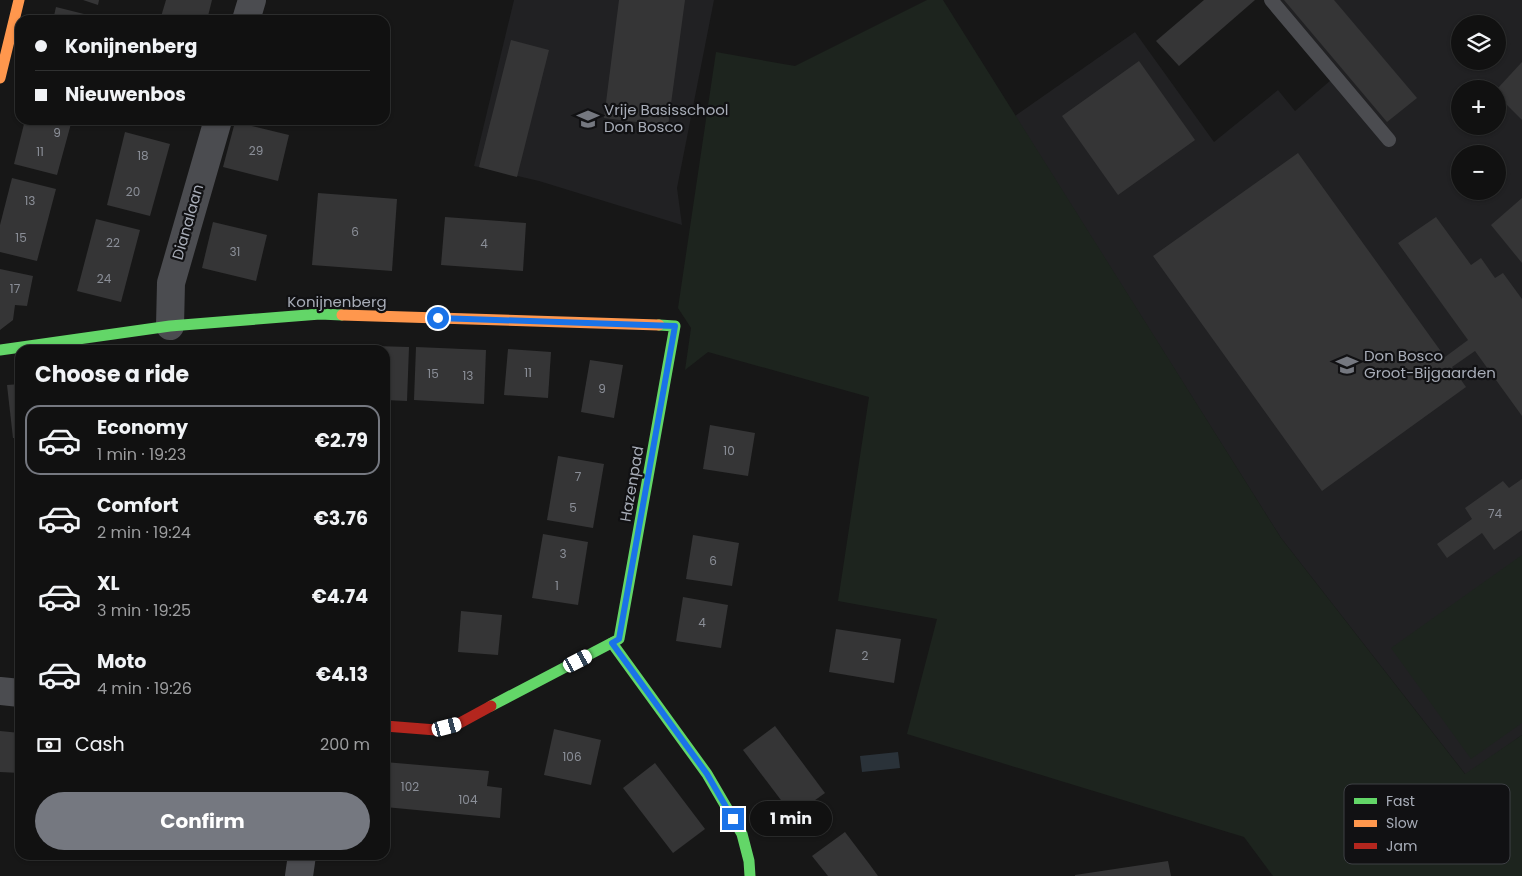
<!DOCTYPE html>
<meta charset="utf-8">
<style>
body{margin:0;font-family:Poppins,sans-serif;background:#1a1a1a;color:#f1f3f6;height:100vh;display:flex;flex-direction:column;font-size:19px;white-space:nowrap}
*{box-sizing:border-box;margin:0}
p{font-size:16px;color:#9c9d9f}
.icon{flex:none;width:28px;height:28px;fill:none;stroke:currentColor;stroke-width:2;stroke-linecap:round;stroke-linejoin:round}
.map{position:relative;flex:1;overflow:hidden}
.side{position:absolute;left:15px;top:345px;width:375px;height:515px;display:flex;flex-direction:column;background:#111;border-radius:15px;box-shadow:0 1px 4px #0004,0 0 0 1px #303131}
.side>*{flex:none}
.hud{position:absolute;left:15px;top:15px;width:375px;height:110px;border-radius:15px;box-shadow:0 1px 4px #0004,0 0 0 1px #303131;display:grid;align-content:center;height:110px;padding:0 20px;background:#111}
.buttons{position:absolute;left:1451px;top:15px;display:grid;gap:10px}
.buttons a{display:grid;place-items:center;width:55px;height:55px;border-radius:50%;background:#111;box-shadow:0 1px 4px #0004,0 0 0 1px #303131;font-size:25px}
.end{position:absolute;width:22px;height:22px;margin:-11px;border:6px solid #1a73e8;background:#fff;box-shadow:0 0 0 2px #fff}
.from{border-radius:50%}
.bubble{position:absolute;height:35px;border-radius:18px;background:#111;box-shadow:0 1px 4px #0004,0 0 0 1px #303131;font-size:16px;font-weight:700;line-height:35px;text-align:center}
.car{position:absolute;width:15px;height:30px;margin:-15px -8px;border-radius:6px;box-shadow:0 0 4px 1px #0007;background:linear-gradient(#fff 24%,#345 0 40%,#fff 0 76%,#345 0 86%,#fff 0)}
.hud b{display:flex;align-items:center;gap:18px;height:48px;font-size:19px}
.hud b+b{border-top:1px solid #303131}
.hud i{width:12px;height:12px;background:#f1f3f6}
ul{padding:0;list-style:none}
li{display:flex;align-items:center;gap:15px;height:70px;margin:0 10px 8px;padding:0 10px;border:2px solid transparent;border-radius:15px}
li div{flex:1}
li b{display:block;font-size:19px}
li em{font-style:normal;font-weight:700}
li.on{border-color:#757880}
li>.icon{width:45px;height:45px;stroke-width:1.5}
h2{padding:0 20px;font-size:22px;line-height:60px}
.pay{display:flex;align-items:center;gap:12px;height:55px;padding:0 20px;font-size:19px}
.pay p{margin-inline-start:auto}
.primary-button{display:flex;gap:10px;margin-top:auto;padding:10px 20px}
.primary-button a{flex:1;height:58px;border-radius:30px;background:#757880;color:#fff;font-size:20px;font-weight:700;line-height:58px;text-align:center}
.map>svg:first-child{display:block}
.built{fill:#212123;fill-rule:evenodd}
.green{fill:#1d241e}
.water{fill:#2a3239}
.building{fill:#353536}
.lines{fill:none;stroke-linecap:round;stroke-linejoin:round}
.lane{stroke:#4b4c50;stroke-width:14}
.street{stroke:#4b4c50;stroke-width:28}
.fast{stroke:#63d668;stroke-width:11}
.slow{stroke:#ff974d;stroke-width:11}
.jam{stroke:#b3261e;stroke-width:11}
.route{stroke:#1a73e8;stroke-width:6}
.labels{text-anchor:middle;stroke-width:4.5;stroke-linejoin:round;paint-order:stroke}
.number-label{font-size:12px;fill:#8b8f98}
.poi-label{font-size:15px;fill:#a8adb8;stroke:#111113;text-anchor:start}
.street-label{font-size:15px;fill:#a8adb8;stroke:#111113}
.key{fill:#111113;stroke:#3e4045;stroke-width:1}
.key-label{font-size:14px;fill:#a8adb8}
</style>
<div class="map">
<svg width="1522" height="876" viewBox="0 0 1522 876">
<rect width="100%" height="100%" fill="#171717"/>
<!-- built -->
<g class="built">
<path d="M514 0H714L677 188 682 225 539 181 474 166Z"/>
<path d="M1264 0H1522V735L1466 775 1281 538 1015 116 1135 32 1214 142 1278 90 1295 111 1331 80ZM1460 24H1498V61H1460ZM1460 89H1498V126H1460ZM1460 154H1498V191H1460Z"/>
</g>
<!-- green -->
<g class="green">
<path d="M927 0H943L1281 538 1465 774 1522 735V876H1273L1244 837 907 734 937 619 838 601 869 397 708 352 685 370 691 328 678 308 716 52 795 66Z"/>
<path d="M1522 555V723L1471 759 1391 648Z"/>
</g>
<!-- water -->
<path class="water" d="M898 752 900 768 862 772 860 756Z"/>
<!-- building -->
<g class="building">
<path d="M83 0H99L98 5Z"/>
<path d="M166 0H212L207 20H160Z"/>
<path d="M619 0H685L668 126 604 118Z"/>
<path d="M1204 0H1255L1179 66 1156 41Z"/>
<path d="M1284 0H1334L1417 98 1387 122Z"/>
<path d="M56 7 100 18 99 20H53Z"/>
<path d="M271 14 290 19 289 20H269Z"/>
<path d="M511 40 549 50 517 177 479 167Z"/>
<path d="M1139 61 1195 140 1118 195 1062 116Z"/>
<path d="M1522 62V120L1498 96V88Z"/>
<path d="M25 120H72L57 175 14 164Z"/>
<path d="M162 120H182L181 125Z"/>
<path d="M235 122 289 135 278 181 223 167Z"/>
<path d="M125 132 170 144 150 216 107 205Z"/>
<path d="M1298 153 1445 357 1468 340 1398 243 1436 217 1471 265 1481 258 1495 278 1503 273 1522 299V416L1475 351 1452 367 1466 387 1322 491 1153 256Z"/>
<path d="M12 178 56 189 37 261 0 252V225Z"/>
<path d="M318 193 397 199 392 271 312 265Z"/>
<path d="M1522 198V263L1491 225Z"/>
<path d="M445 217 526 223 523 271 441 265Z"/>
<path d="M96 219 140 230 121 302 77 291Z"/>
<path d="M213 222 267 235 256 281 202 268Z"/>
<path d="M0 269 33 276 27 306 15 305 13 320 0 330Z"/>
<path d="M325 345V350H281L280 349Z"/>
<path d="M339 345 409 347 407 401 385 400V350H339Z"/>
<path d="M416 347 486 350 484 404 414 400Z"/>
<path d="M508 349 551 352 548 398 504 395Z"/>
<path d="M590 360 623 365 614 418 581 412Z"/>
<path d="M20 384V438H13L7 385Z"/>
<path d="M710 425 755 433 748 476 703 469Z"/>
<path d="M558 456 604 464 593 528 547 520Z"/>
<path d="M1522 479V530L1494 550 1482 533 1447 558 1437 544 1472 519 1465 508 1503 481 1509 488Z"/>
<path d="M543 534 588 542 578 605 532 598Z"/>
<path d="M693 535 739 543 732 586 686 579Z"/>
<path d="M683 597 728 605 721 648 676 641Z"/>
<path d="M461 611 502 615 498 655 458 652Z"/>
<path d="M836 629 901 639 894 683 829 672Z"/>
<path d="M775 726 825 793 793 816 743 750Z"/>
<path d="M554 729 601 740 591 785 544 775Z"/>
<path d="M0 731 20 733V773L0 772Z"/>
<path d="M385 762 489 771 487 786 502 788 500 818 385 807Z"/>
<path d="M655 763 705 829 673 853 623 788Z"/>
<path d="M845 832 870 865 878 876H828L812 856Z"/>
<path d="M1168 861 1171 876H1075V875Z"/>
</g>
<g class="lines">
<!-- lane -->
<path class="lane" d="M1271 0 1389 140"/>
<!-- street -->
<g class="street">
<path d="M246 20 252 0"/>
<path d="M170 326 171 283 218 120"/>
<path d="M0 691 20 693"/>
<path d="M299 876 302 855"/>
</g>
<!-- fast -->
<g class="fast">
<path d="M0 350 170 326 320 314 342 315"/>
<path d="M612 643 707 774 742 834 749 861 750 876"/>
<path d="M491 706 619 639 675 326 659 325"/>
</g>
<!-- slow -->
<g class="slow">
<path d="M0 78 19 0"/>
<path d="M342 315 659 325"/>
</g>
<!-- jam -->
<path class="jam" d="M385 726 436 730 458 724 491 706"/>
</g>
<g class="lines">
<!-- route -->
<path class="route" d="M438 318 675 326 619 639 612 643 707 774 733 819"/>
</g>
<!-- icons -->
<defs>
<g id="school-bare" transform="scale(1.725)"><path d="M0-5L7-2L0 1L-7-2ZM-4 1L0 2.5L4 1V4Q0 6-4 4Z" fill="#757880" stroke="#111113" stroke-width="2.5" paint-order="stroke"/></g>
</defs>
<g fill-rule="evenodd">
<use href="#school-bare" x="588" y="119"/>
<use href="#school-bare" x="1347" y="365"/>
</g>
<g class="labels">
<!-- number labels -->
<g class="number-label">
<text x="57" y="137">9</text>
<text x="256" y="155">29</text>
<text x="40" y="156">11</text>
<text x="143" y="160">18</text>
<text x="133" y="196">20</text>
<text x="30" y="205">13</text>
<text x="355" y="236">6</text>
<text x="21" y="242">15</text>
<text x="113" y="247">22</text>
<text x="484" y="248">4</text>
<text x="235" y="256">31</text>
<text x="104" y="283">24</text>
<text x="15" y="293">17</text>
<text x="528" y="377">11</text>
<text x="433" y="378">15</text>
<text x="468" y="380">13</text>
<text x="602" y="393">9</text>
<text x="729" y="455">10</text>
<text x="578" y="481">7</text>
<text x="573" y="512">5</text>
<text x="1495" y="518">74</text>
<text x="563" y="558">3</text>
<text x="713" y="565">6</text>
<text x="557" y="590">1</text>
<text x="702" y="627">4</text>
<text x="865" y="660">2</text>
<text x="572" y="761">106</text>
<text x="410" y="791">102</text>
<text x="468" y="804">104</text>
</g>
<!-- poi labels -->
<g class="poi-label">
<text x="604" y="115">Vrije Basisschool<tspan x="604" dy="17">Don Bosco</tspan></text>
<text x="1364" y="361">Don Bosco<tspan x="1364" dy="17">Groot-Bijgaarden</tspan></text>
</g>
<!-- street labels -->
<g class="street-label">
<text transform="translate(188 222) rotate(-74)" y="5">Dianalaan</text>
<text x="337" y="307">Konijnenberg</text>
<text transform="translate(632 484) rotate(-80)" y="5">Hazenpad</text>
</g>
</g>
<!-- legend -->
<rect x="1344" y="784" width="166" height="80" rx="8" class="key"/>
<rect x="1354" y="798" width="23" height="6" fill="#63d668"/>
<rect x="1354" y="820" width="23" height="7" fill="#ff974d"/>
<rect x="1354" y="843" width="23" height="6" fill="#b3261e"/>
<g class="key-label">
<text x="1386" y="806">Fast</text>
<text x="1386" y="828">Slow</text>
<text x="1386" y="851">Jam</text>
</g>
</svg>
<div class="buttons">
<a><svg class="icon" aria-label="layers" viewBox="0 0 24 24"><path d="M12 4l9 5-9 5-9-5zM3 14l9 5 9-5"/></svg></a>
<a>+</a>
<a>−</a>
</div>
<i class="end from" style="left:438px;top:318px"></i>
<i class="end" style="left:733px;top:819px"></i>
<div class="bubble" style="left:750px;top:801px;width:82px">1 min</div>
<i class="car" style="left:578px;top:661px;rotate:62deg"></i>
<i class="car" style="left:447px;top:727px;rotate:75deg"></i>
<div class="hud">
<b><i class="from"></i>Konijnenberg</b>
<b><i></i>Nieuwenbos</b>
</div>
<section class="side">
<h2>Choose a ride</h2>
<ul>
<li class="on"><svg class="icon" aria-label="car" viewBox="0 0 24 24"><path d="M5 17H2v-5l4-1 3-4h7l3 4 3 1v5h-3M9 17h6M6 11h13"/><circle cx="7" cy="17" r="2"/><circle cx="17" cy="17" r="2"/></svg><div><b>Economy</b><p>1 min · 19:23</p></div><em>€2.79</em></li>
<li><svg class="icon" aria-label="car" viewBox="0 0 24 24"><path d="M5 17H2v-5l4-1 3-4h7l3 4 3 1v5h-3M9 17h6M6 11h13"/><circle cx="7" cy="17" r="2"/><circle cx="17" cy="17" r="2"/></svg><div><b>Comfort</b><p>2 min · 19:24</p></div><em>€3.76</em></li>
<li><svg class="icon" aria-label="car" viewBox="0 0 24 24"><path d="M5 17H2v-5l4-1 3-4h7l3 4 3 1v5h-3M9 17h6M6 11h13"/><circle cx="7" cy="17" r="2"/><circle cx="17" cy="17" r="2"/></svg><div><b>XL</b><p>3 min · 19:25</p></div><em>€4.74</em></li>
<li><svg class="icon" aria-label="car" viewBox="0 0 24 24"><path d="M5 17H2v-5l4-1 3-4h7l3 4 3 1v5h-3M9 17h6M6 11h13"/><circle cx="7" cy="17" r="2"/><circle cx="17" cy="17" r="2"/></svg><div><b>Moto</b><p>4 min · 19:26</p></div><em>€4.13</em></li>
</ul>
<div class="pay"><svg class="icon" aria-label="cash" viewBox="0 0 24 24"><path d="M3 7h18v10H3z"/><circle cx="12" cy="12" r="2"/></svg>Cash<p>200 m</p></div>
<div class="primary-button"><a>Confirm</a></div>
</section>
</div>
